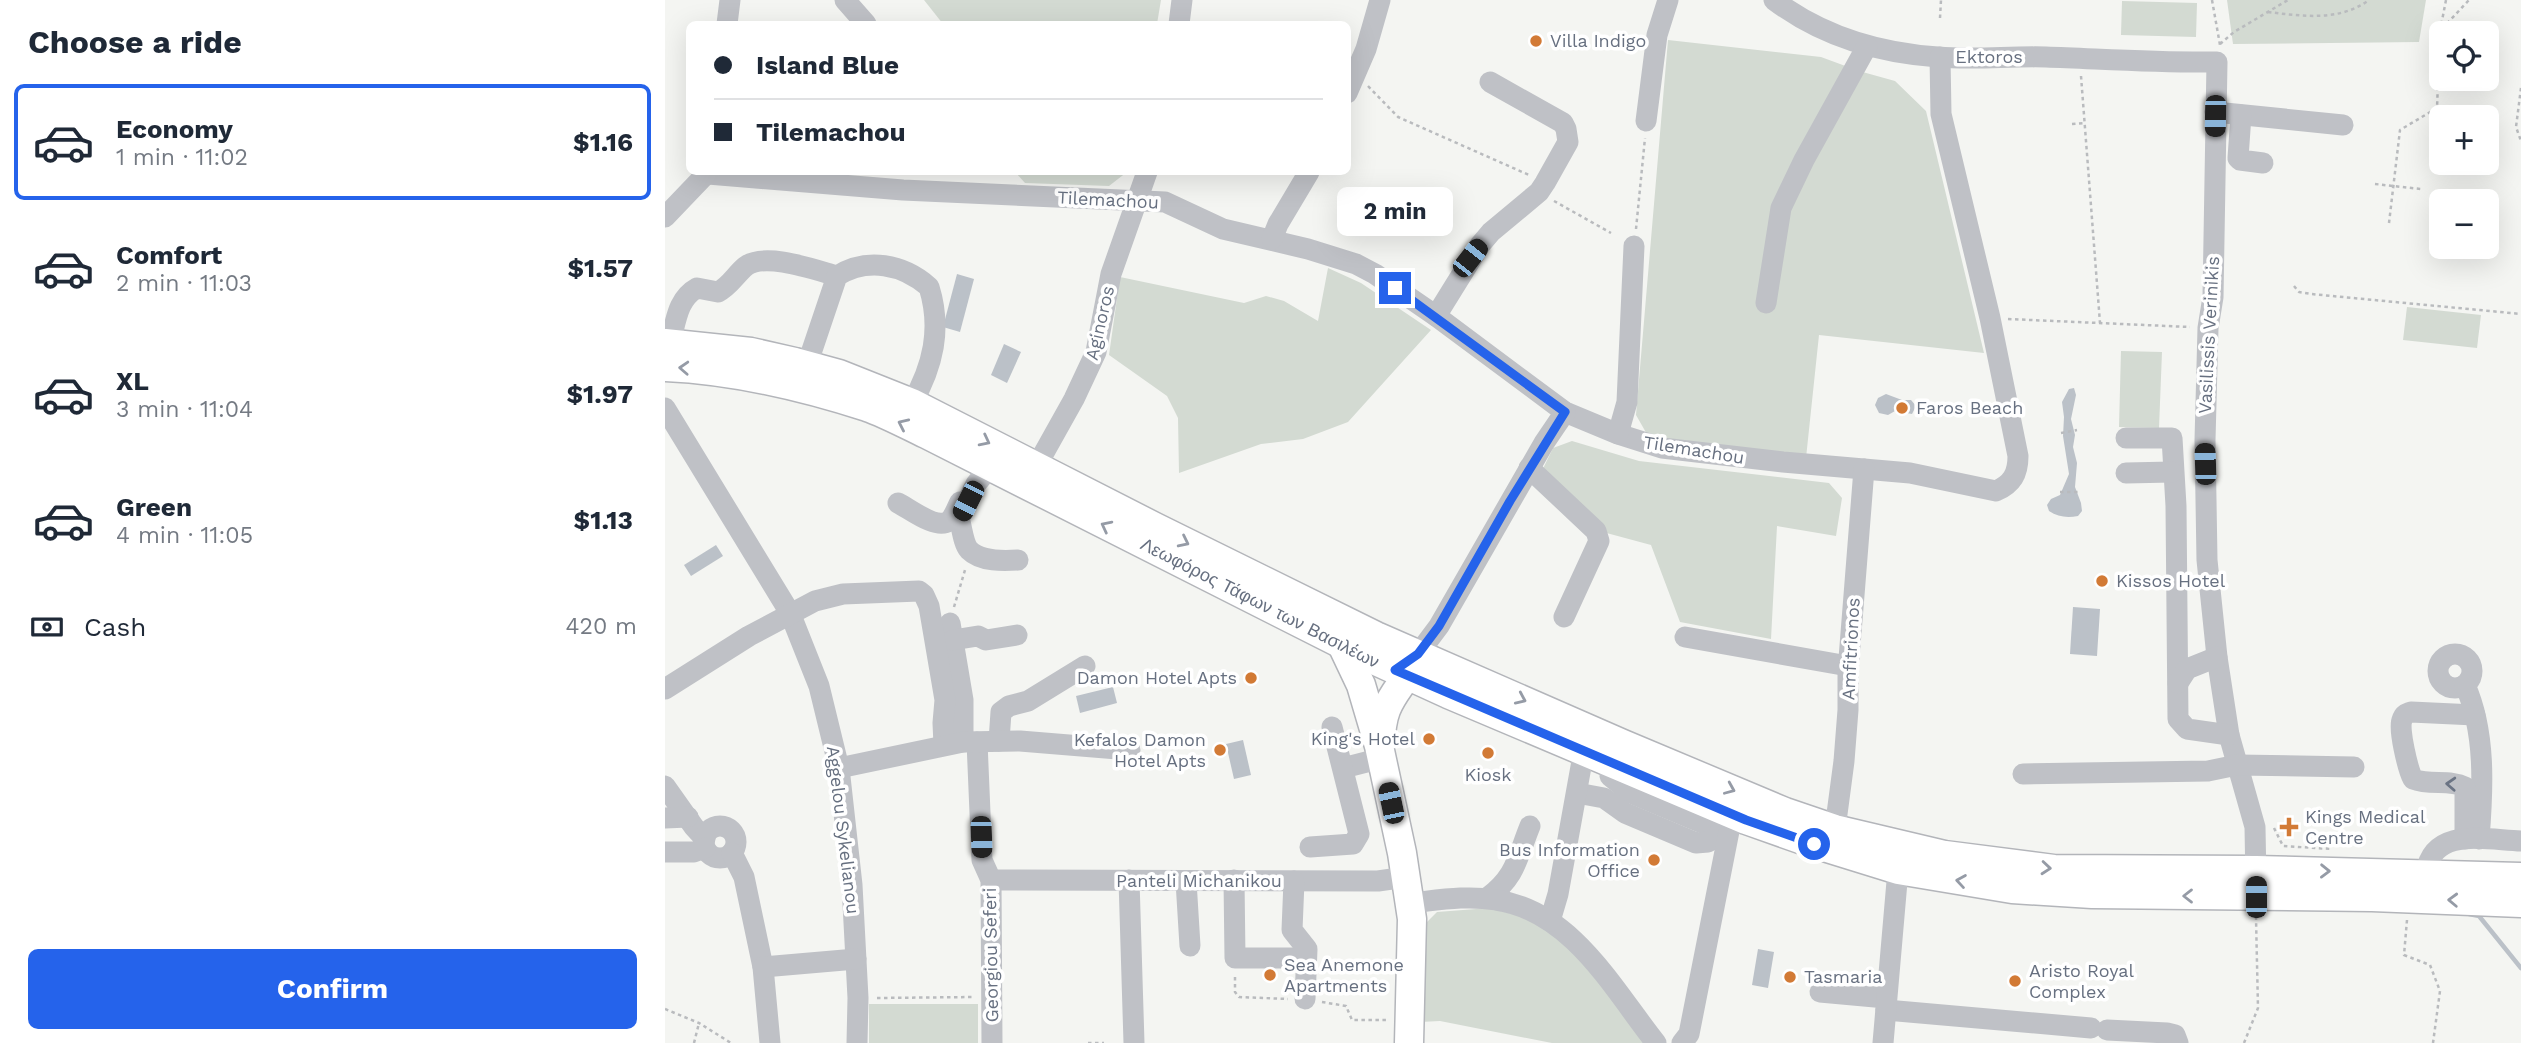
<!DOCTYPE html>
<meta charset="utf-8">
<style>
body{margin:0;font-family:"Work Sans",sans-serif;background:#f2f2f3;color:#1f2937;height:100vh;display:flex;flex-direction:column;font-size:26px;white-space:nowrap}
*{box-sizing:border-box;margin:0}
p{font-size:23px;color:#747a83}
.icon{flex:none;width:38px;height:38px;fill:none;stroke:currentColor;stroke-width:2;stroke-linecap:round;stroke-linejoin:round}
.map{position:relative;flex:1;overflow:hidden}
.side{display:flex;flex-direction:column;background:#fff;width:665px}
.side>*{flex:none}
.guide{position:absolute;left:21px;top:21px;width:665px;height:154px;border-radius:10px;box-shadow:0 7px 28px #0002;display:grid;align-content:center;height:154px;padding:0 28px;background:#fff}
.controls{position:absolute;left:1764px;top:21px;display:grid;gap:14px}
.controls a{display:grid;place-items:center;width:70px;height:70px;border-radius:10px;background:#fff;box-shadow:0 7px 28px #0002;font-size:35px}
.end{position:absolute;width:32px;height:32px;margin:-16px;border:9px solid #2563eb;background:#fff;box-shadow:0 0 0 4px #fff}
.from{border-radius:50%}
.bubble{position:absolute;height:49px;border-radius:10px;background:#fff;box-shadow:0 7px 28px #0002;font-size:23px;font-weight:700;line-height:49px;text-align:center}
.car{position:absolute;width:21px;height:42px;margin:-21px -10px;border-radius:9px;box-shadow:0 0 5px 2px #0007;background:linear-gradient(#222 24%,#8ab4d8 0 40%,#222 0 76%,#8ab4d8 0 86%,#222 0)}
.guide b{display:flex;align-items:center;gap:24px;height:66px;font-size:26px}
.guide b+b{border-top:2px solid #e0e1e3}
.guide i{width:18px;height:18px;background:#1f2937}
ul{padding:0;list-style:none}
li{display:flex;align-items:center;gap:21px;height:116px;margin:0 14px 10px;padding:0 14px;border:4px solid transparent;border-radius:10px}
li div{flex:1}
li b{display:block;font-size:26px}
li em{font-style:normal;font-weight:700}
li.selected{border-color:#2563eb}
li>.icon{width:63px;height:63px;stroke-width:1.5}
h2{padding:0 28px;font-size:32px;line-height:84px}
.pay{display:flex;align-items:center;gap:18px;height:77px;padding:0 28px;font-size:26px}
.pay p{margin-inline-start:auto}
.cta{display:flex;gap:14px;margin-top:auto;padding:14px 28px}
.cta a{flex:1;height:80px;border-radius:10px;background:#2563eb;color:#fff;font-size:28px;font-weight:700;line-height:80px;text-align:center}
main{display:flex;flex:1;min-height:0}
.map>svg:first-child{display:block}
.green{fill:#d3dad2}
.water{fill:#bbc1c8}
.lines{fill:none;stroke-linecap:round;stroke-linejoin:round}
.stream{stroke:#bbc1c8;stroke-width:4.5}
.major-casing{stroke:#b3b5ba;stroke-width:31}
.path{stroke:#b9bbbe;stroke-width:2.5;stroke-dasharray:3.5 3.5;stroke-linecap:butt}
.minor{stroke:#bfc1c6;stroke-width:21}
.major{stroke:#fff;stroke-width:28}
.oneway{stroke:#959ba6}
.oneway2{stroke:#6b7484}
.route{stroke:#2563eb;stroke-width:9}
.poi-dot{fill:#d27a35;stroke:#fff;stroke-width:2.5}
.labels{text-anchor:middle;stroke-width:7;stroke-linejoin:round;paint-order:stroke}
.poi-label{font-size:18px;fill:#677080;stroke:#fff;text-anchor:start}
.street-label{font-size:18px;fill:#677080;stroke:#fff}
</style>
<main>
<section class="side">
<h2>Choose a ride</h2>
<ul>
<li class="selected"><svg class="icon" aria-label="car" viewBox="0 0 24 24"><path d="M5 17H2v-5l4-1 3-4h7l3 4 3 1v5h-3M9 17h6M6 11h13"/><circle cx="7" cy="17" r="2"/><circle cx="17" cy="17" r="2"/></svg><div><b>Economy</b><p>1 min · 11:02</p></div><em>$1.16</em></li>
<li><svg class="icon" aria-label="car" viewBox="0 0 24 24"><path d="M5 17H2v-5l4-1 3-4h7l3 4 3 1v5h-3M9 17h6M6 11h13"/><circle cx="7" cy="17" r="2"/><circle cx="17" cy="17" r="2"/></svg><div><b>Comfort</b><p>2 min · 11:03</p></div><em>$1.57</em></li>
<li><svg class="icon" aria-label="car" viewBox="0 0 24 24"><path d="M5 17H2v-5l4-1 3-4h7l3 4 3 1v5h-3M9 17h6M6 11h13"/><circle cx="7" cy="17" r="2"/><circle cx="17" cy="17" r="2"/></svg><div><b>XL</b><p>3 min · 11:04</p></div><em>$1.97</em></li>
<li><svg class="icon" aria-label="car" viewBox="0 0 24 24"><path d="M5 17H2v-5l4-1 3-4h7l3 4 3 1v5h-3M9 17h6M6 11h13"/><circle cx="7" cy="17" r="2"/><circle cx="17" cy="17" r="2"/></svg><div><b>Green</b><p>4 min · 11:05</p></div><em>$1.13</em></li>
</ul>
<div class="pay"><svg class="icon" aria-label="cash" viewBox="0 0 24 24"><path d="M3 7h18v10H3z"/><circle cx="12" cy="12" r="2"/></svg>Cash<p>420 m</p></div>
<div class="cta"><a>Confirm</a></div>
</section>
<div class="map">
<svg width="1856" height="1043" viewBox="0 0 1856 1043">
<rect width="100%" height="100%" fill="#f4f5f2"/>
<!-- green -->
<g class="green">
<path d="M259 0H496L492 24H278Z"/>
<path d="M1562 0H1761L1754 42 1568 44Z"/>
<path d="M1457 1 1532 3 1531 37 1456 35Z"/>
<path d="M1003 40 1156 57 1194 71 1230 81 1261 111 1319 353 1154 335 1141 458 983 436 971 415Z"/>
<path d="M350 172H462L444 186 360 183Z"/>
<path d="M663 268 696 283 766 330 683 422 638 439 596 444 514 473 513 418 502 396 444 355 455 277 579 303 601 296 619 301 653 321Z"/>
<path d="M1742 307 1816 315 1812 348 1738 340Z"/>
<path d="M1456 351 1497 352 1494 428 1454 427Z"/>
<path d="M907 441 974 461 1164 483 1177 498 1171 536 1112 526 1106 639 1015 622 986 545 923 528 872 481 888 448Z"/>
<path d="M824 908 860 917 901 940 982 1043H887L775 1021 755 1022 756 928 772 912Z"/>
<rect x="204" y="1004" width="109" height="39"/>
</g>
<!-- water -->
<g class="water">
<path d="M292 274 309 279 295 332 278 327Z"/>
<path d="M339 344 356 352 342 383 326 375Z"/>
<path d="M1409 388 1411 395 1406 419 1410 435 1408 447 1412 463 1410 487 1416 503 1417 511 1413 516C1402 518 1393 517 1384 511L1382 505 1386 499 1395 495 1404 474 1398 436 1399 417 1397 402 1404 389Z"/>
<path d="M1221 394 1237 400H1246L1251 406 1247 414 1230 411 1223 415 1214 413 1210 405 1213 398Z"/>
<path d="M51 545 58 556 26 576 19 565Z"/>
<path d="M1408 607 1435 609 1432 656 1405 654Z"/>
<path d="M448 687 452 703 415 713 411 696Z"/>
<path d="M578 740 586 775 569 779 561 744Z"/>
<path d="M1093 949 1109 952 1103 988 1087 985Z"/>
</g>
<g class="lines">
<!-- stream -->
<path class="stream" d="M1804 914 1814 916 1856 968"/>
<!-- major casing -->
<g class="major-casing">
<g id="major">
<path d="M0 343 86 352 130 362 174 374 247 403 490 527 711 636 958 744 1120 812 1170 829 1280 855 1389 869 1591 870 1856 877"/>
<path d="M0 367C68 370 137 386 202 407 222 414 242 425 261 434L702 657 783 694 1081 820 1149 844 1233 870 1347 889 1427 894 1707 897 1856 903"/>
<path d="M677 645 696 685 714 746 737 853 747 919 744 1043"/>
<path d="M715 744C716 732 717 720 721 710 728 691 743 679 750 660"/>
</g>
</g>
<!-- path -->
<g class="path">
<path d="M1547 0 1555 45"/>
<path d="M1603 12C1637 16 1674 22 1704 0"/>
<path d="M1275 18 1276 0"/>
<path d="M1775 31 1781 0"/>
<path d="M1555 44 1569 32 1623 0"/>
<path d="M1416 76 1435 323"/>
<path d="M703 86 733 117 864 175"/>
<path d="M1856 88 1851 127 1856 141"/>
<path d="M1407 124 1420 123"/>
<path d="M1710 184 1756 189"/>
<path d="M889 201 946 233"/>
<path d="M1724 223 1735 130 1772 108 1775 31 1804 0"/>
<path d="M971 229 980 138"/>
<path d="M1629 286 1634 292 1646 294 1856 314"/>
<path d="M1343 319 1525 327"/>
<path d="M1396 433 1412 430"/>
<path d="M1395 492H1414"/>
<path d="M289 607 300 570"/>
<path d="M1609 828 1618 846 1667 849"/>
<path d="M1742 920 1739 955 1765 965 1775 991 1768 1043"/>
<path d="M570 977V992L574 997 623 999"/>
<path d="M212 998 310 997"/>
<path d="M657 1002 681 1006 687 1020H724"/>
<path d="M0 1009 34 1023 66 1043"/>
<path d="M29 1043 34 1023"/>
<path d="M423 1043H439"/>
<path d="M1579 1043 1593 1008 1591 918"/>
</g>
<!-- minor -->
<g class="minor">
<path d="M180 0 201 24"/>
<path d="M1109 0C1158 37 1213 53 1273 57 1309 60 1345 56 1381 57 1438 59 1495 63 1552 62L1548 297 1543 328 1540 440 1542 560 1552 657 1564 735 1590 827 1591 883"/>
<path d="M62 24 65 0"/>
<path d="M514 24 517 0"/>
<path d="M682 93 701 49 715 0"/>
<path d="M1550 112 1678 125"/>
<path d="M1576 115 1573 158 1575 160 1598 163"/>
<path d="M981 121 992 35 1003 0"/>
<path d="M43 174 238 190 500 202 558 229 643 249 691 264 710 274 771 316 900 412 953 434 997 448 1118 462 1245 473 1331 491C1347 484 1353 474 1353 456L1325 318 1276 114 1275 57"/>
<path d="M0 217 43 172"/>
<path d="M607 239 613 224 644 172"/>
<path d="M1101 303 1116 208 1139 160 1202 46"/>
<path d="M771 316 815 245 826 232 874 192 880 183 903 142 901 129 898 123 825 82"/>
<path d="M5 343C11 322 12 299 32 288L53 292C65 286 71 274 81 266 101 252 150 270 172 276"/>
<path d="M142 365 172 276C202 257 238 264 264 287 277 329 268 366 247 403"/>
<path d="M0 408 125 613 154 686 174 768 187 885 193 998 192 1043"/>
<path d="M953 434 962 402 969 246"/>
<path d="M1461 438H1507L1511 506 1513 719 1522 729 1564 735"/>
<path d="M325 467 311 484 294 518C297 527 298 543 304 550 316 562 339 561 353 560"/>
<path d="M371 467 409 399 431 352 446 274 482 172"/>
<path d="M864 468 931 531 934 541 899 617"/>
<path d="M1461 473 1507 472"/>
<path d="M233 503C245 509 271 530 284 521 289 517 292 507 295 502"/>
<path d="M285 623 298 700V742"/>
<path d="M1020 637 1183 666"/>
<path d="M288 640 313 636 321 640 352 635"/>
<path d="M753 654 774 626 879 443 900 412"/>
<circle cx="1790" cy="671" r="17"/>
<path d="M1513 683 1522 669 1552 657"/>
<path d="M1800 685C1821 732 1818 789 1814 839"/>
<path d="M0 689 84 636 150 601 178 594 254 591 259 595 264 606 280 700 278 723 279 745"/>
<path d="M334 741 336 712 344 706 363 701 420 666"/>
<path d="M312 742 317 860 326 880 327 1043"/>
<path d="M174 768 298 742 355 741 465 750"/>
<path d="M678 768 717 758"/>
<path d="M1358 774 1543 771 1572 765 1689 767"/>
<path d="M945 776 966 793 1040 824 1052 827 1065 826"/>
<path d="M0 786 29 827 40 839"/>
<path d="M912 793 939 798 960 813 1031 843 1043 842 1065 826"/>
<path d="M0 818 23 817"/>
<circle cx="55" cy="842" r="16"/>
<path d="M1170 829 1179 761 1183 710V671L1199 469"/>
<path d="M1800 839V787C1785 779 1765 786 1748 779 1743 770 1733 728 1737 720 1739 714 1741 714 1746 712L1810 715"/>
<path d="M645 847 688 844 694 834 667 727"/>
<path d="M0 852H29L40 848"/>
<path d="M67 853 79 877 98 967 105 1043"/>
<path d="M1761 873C1768 826 1821 840 1856 841"/>
<path d="M326 880 713 881 741 877"/>
<path d="M464 880 469 1043"/>
<path d="M569 880 570 958H628"/>
<path d="M521 881 525 946"/>
<path d="M629 881 627 930 642 949 640 999"/>
<path d="M822 898C851 877 852 858 865 826"/>
<path d="M745 903C774 900 802 895 831 900 907 911 948 989 991 1043"/>
<path d="M885 921 893 894 919 750"/>
<path d="M98 967 191 959"/>
<path d="M1155 992 1221 998"/>
<path d="M1221 1010 1426 1028"/>
<path d="M1442 1030 1502 1033 1510 1035 1513 1043"/>
<path d="M1017 1043 1024 1034 1065 826 1081 820"/>
<path d="M1218 1043 1233 870"/>
</g>
<!-- major -->
<use href="#major" class="major"/>
</g>
<!-- one-way arrows -->
<defs><path id="oneway-chevron" d="M-2-3.5L2.5 0L-2 3.5" fill="none" stroke-width="1.6" stroke-linecap="round" stroke-linejoin="round" transform="scale(1.75)"/></defs>
<g class="oneway">
<use href="#oneway-chevron" transform="translate(19 368) rotate(-177)"/>
<use href="#oneway-chevron" transform="translate(238 424) rotate(-155)"/>
<use href="#oneway-chevron" transform="translate(320 441) rotate(27)"/>
<use href="#oneway-chevron" transform="translate(441 526) rotate(-153)"/>
<use href="#oneway-chevron" transform="translate(519 542) rotate(26)"/>
<use href="#oneway-chevron" transform="translate(856 699) rotate(24)"/>
<use href="#oneway-chevron" transform="translate(1065 789) rotate(23)"/>
<use href="#oneway-chevron" transform="translate(1381 868) rotate(5)"/>
<use href="#oneway-chevron" transform="translate(1660 871) rotate(1)"/>
<use href="#oneway-chevron" transform="translate(1296 881) rotate(-171)"/>
<use href="#oneway-chevron" transform="translate(1523 896) rotate(-180)"/>
<use href="#oneway-chevron" transform="translate(1788 900) rotate(-178)"/>
</g>
<use class="oneway2" href="#oneway-chevron" transform="translate(1786 784) rotate(-177)"/>
<g class="lines">
<!-- route -->
<path class="route" d="M730 288 900 412 845 501 774 626 753 654 730 670 1081 820 1149 844"/>
</g>
<!-- markers -->
<g class="poi-dot">
<circle cx="871" cy="41" r="7"/>
<circle cx="1237" cy="408" r="7"/>
<circle cx="1437" cy="581" r="7"/>
<circle cx="586" cy="678" r="7"/>
<circle cx="764" cy="739" r="7"/>
<circle cx="555" cy="750" r="7"/>
<circle cx="823" cy="753" r="7"/>
<path d="M1620.5 816.5h7v7h7v7h-7v7h-7v-7h-7v-7h7z"/>
<circle cx="989" cy="860" r="7"/>
<circle cx="605" cy="975" r="7"/>
<circle cx="1125" cy="977" r="7"/>
<circle cx="1350" cy="981" r="7"/>
</g>
<g class="labels">
<!-- poi labels -->
<g class="poi-label">
<text x="885" y="47">Villa Indigo</text>
<text x="1251" y="414">Faros Beach</text>
<text x="1451" y="587">Kissos Hotel</text>
<text x="572" y="684" text-anchor="end">Damon Hotel Apts</text>
<text x="750" y="745" text-anchor="end">King's Hotel</text>
<text x="541" y="746" text-anchor="end">Kefalos Damon<tspan x="541" dy="21">Hotel Apts</tspan></text>
<text x="823" y="781" text-anchor="middle">Kiosk</text>
<text x="1640" y="823">Kings Medical<tspan x="1640" dy="21">Centre</tspan></text>
<text x="975" y="856" text-anchor="end">Bus Information<tspan x="975" dy="21">Office</tspan></text>
<text x="619" y="971">Sea Anemone<tspan x="619" dy="21">Apartments</tspan></text>
<text x="1364" y="977">Aristo Royal<tspan x="1364" dy="21">Complex</tspan></text>
<text x="1139" y="983">Tasmaria</text>
</g>
<!-- street labels -->
<g class="street-label">
<text x="1324" y="63">Ektoros</text>
<text transform="translate(443 200) rotate(3)" y="6">Tilemachou</text>
<text transform="translate(435 323) rotate(-77)" y="6">Aginoros</text>
<text transform="translate(1544 335) rotate(-87)" y="6">Vasilissis Verinikis</text>
<text transform="translate(1029 450) rotate(9)" y="6">Tilemachou</text>
<text transform="translate(595 603) rotate(27)" y="6">Λεωφόρος Τάφων των Βασιλέων</text>
<text transform="translate(1186 649) rotate(-87)" y="6">Amfitrionos</text>
<text transform="translate(178 830) rotate(83)" y="6">Aggelou Sykelianou</text>
<text x="534" y="887">Panteli Michanikou</text>
<text transform="translate(326 955) rotate(-91)" y="6">Georgiou Seferi</text>
</g>
</g>
</svg>
<div class="controls">
<a><svg class="icon" aria-label="locate" viewBox="0 0 24 24"><circle cx="12" cy="12" r="6"/><path d="M12 2v4M12 18v4M2 12h4M18 12h4"/></svg></a>
<a>+</a>
<a>−</a>
</div>
<i class="end from" style="left:1149px;top:844px"></i>
<i class="end" style="left:730px;top:288px"></i>
<div class="bubble" style="left:672px;top:187px;width:116px">2 min</div>
<i class="car" style="left:1550px;top:116px;rotate:181deg"></i>
<i class="car" style="left:805px;top:258px;rotate:38deg"></i>
<i class="car" style="left:1540px;top:464px;rotate:358deg"></i>
<i class="car" style="left:303px;top:501px;rotate:207deg"></i>
<i class="car" style="left:726px;top:803px;rotate:348deg"></i>
<i class="car" style="left:316px;top:837px;rotate:178deg"></i>
<i class="car" style="left:1591px;top:897px;rotate:0deg"></i>
<div class="guide">
<b><i class="from"></i>Island Blue</b>
<b><i></i>Tilemachou</b>
</div>
</div>
</main>
